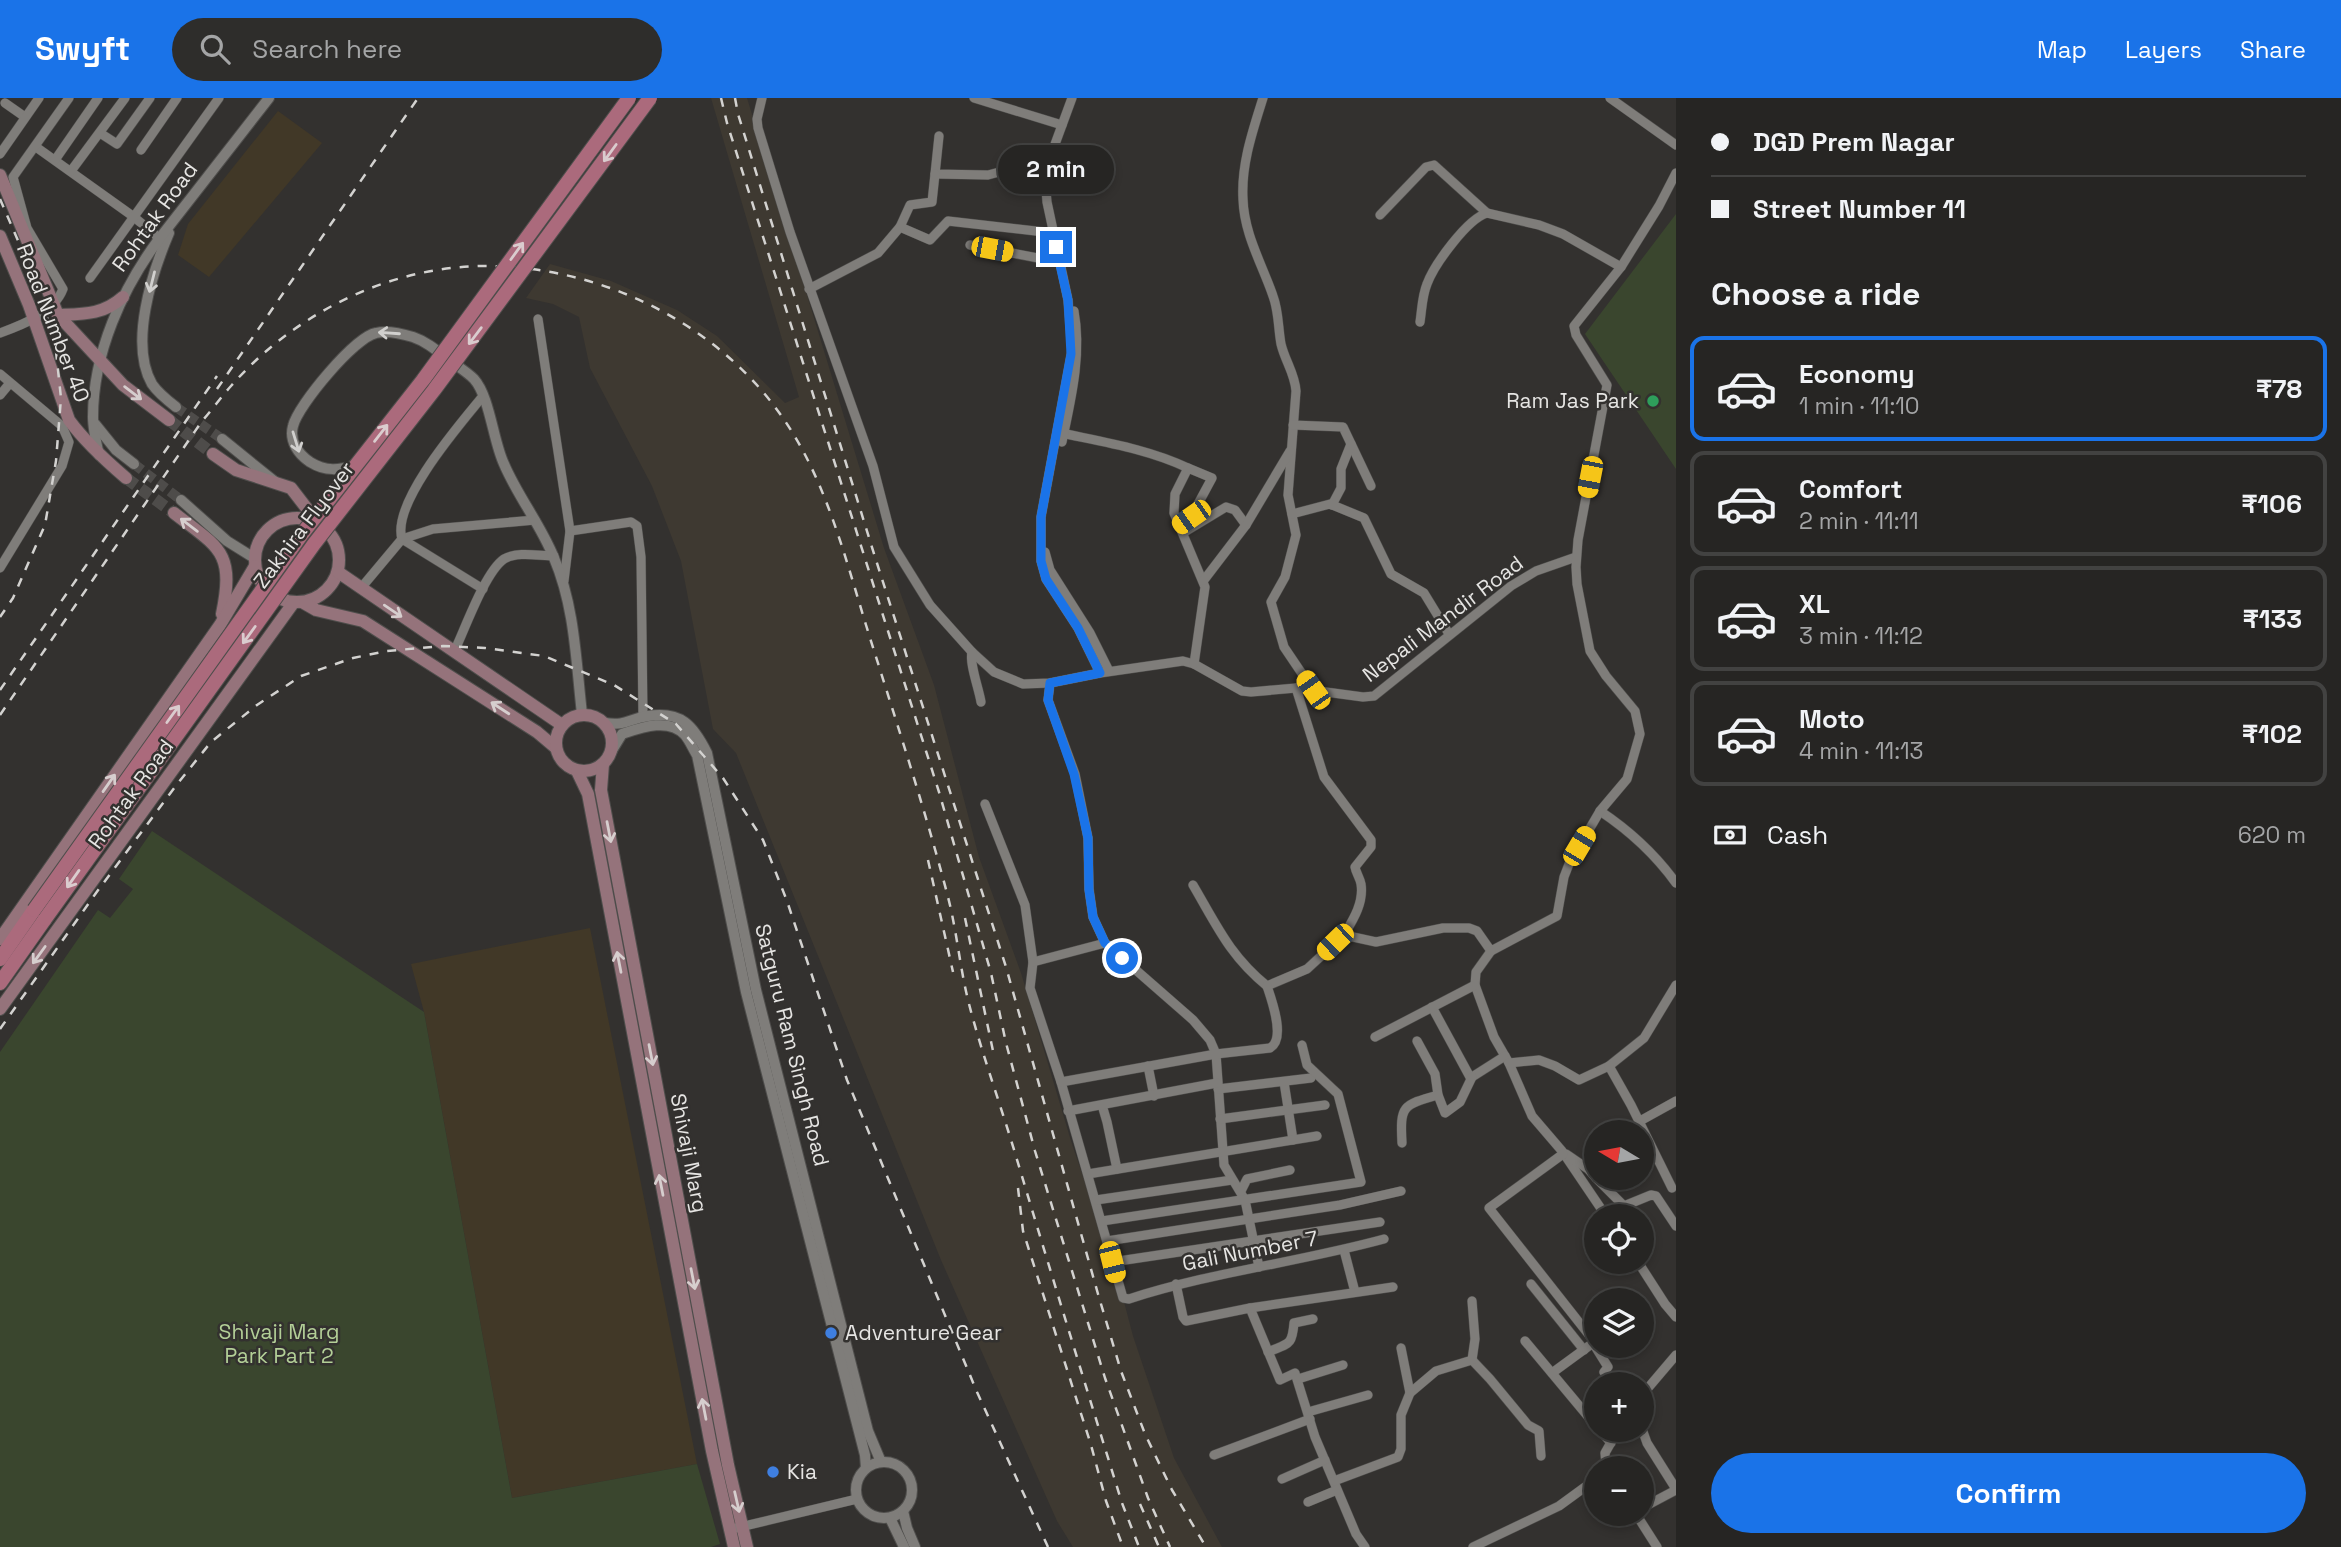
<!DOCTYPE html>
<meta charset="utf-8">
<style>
body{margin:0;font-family:"Space Grotesk",sans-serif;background:#2e2d2b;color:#f1f3f6;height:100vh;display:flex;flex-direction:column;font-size:26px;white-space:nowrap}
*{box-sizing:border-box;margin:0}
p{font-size:23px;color:#a4a5a6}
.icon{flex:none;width:38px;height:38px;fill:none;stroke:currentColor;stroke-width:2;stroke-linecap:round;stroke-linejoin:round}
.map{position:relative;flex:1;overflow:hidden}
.details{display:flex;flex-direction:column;background:#262523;width:665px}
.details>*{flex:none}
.banner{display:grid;align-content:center;height:154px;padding:0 35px;background:#262523}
.needle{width:46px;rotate:280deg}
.fabs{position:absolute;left:1584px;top:1022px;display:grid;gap:14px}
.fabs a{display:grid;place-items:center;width:70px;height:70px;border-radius:50%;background:#262523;box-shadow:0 4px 10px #0003,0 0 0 2px #424241;font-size:35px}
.end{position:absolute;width:32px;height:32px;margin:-16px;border:9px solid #1a73e8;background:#fff;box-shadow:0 0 0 4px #fff}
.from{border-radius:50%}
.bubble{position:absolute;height:49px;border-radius:24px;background:#262523;box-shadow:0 4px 10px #0003,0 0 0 2px #424241;font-size:23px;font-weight:700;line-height:49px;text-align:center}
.car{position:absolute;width:21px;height:42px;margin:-21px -10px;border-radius:9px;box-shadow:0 0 5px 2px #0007;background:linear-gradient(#f5c518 24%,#345 0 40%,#f5c518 0 76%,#345 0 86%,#f5c518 0)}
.banner b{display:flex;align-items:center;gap:24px;height:66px;font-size:26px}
.banner b+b{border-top:2px solid #424241}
.banner i{width:18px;height:18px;background:#f1f3f6}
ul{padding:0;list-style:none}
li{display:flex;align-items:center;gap:21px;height:105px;margin:0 14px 10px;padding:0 21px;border:4px solid #424241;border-radius:14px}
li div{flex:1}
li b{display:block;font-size:26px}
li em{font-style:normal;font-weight:700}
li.selected{border-color:#1a73e8}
li>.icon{width:63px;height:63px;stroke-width:1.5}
h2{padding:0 35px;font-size:32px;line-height:84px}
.pay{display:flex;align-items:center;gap:18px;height:77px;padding:0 35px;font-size:26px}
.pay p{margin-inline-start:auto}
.button{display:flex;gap:14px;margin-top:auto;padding:14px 35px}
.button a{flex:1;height:80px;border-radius:42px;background:#1a73e8;color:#fff;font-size:28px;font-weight:700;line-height:80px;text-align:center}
header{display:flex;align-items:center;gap:42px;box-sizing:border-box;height:98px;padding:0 35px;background:#1a73e8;color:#fff}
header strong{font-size:33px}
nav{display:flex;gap:38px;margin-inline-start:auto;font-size:24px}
.search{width:490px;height:63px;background:#2e2d2b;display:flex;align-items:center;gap:18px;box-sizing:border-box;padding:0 24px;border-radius:38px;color:#a4a5a6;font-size:26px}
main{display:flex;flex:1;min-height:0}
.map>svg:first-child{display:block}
.commercial{fill:#413827}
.built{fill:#3e3931}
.green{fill:#3a462e}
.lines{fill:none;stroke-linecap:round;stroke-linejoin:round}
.tertiary-tunnel{stroke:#4e4c4a;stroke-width:10;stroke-dasharray:10 5;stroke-linecap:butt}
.secondary-tunnel{stroke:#4e4c4a;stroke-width:12;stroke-dasharray:12 6;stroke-linecap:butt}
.minor-casing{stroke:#4f4e4c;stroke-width:10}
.tertiary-casing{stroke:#4f4e4c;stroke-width:12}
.secondary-casing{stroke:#4f4e4c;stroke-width:14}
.primary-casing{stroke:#4f4e4c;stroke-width:16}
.minor{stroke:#7f7d7a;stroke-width:9}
.tertiary{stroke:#7f7d7a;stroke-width:10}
.secondary{stroke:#95737b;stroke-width:12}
.primary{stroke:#ab6a7c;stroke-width:14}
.rail{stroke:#d3d2d0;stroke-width:2.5;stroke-dasharray:9 9;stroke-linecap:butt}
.primary-bridge-casing{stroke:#4f4e4c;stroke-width:16;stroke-linecap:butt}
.primary-bridge{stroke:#ab6a7c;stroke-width:14}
.oneway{stroke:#daccce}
.oneway2{stroke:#d1d0ce}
.oneway3{stroke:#d6cece}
.route{stroke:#1a73e8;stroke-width:9}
.leisure-dot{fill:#2e9e5b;stroke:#33312f;stroke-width:2.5}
.shop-dot{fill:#3f7fe0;stroke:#33312f;stroke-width:2.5}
.labels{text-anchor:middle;stroke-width:5;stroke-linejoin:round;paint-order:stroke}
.street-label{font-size:21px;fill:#e6e5e3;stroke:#33312f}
.poi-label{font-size:21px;fill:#e6e5e3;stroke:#33312f;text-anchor:start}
.park-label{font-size:21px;fill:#b3cf97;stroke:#33312f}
</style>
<header>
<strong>Swyft</strong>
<div class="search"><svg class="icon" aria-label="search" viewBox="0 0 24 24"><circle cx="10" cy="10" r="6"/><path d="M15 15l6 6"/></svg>Search here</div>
<nav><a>Map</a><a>Layers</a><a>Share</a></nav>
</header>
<main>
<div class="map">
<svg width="1676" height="1449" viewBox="0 0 1676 1449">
<rect width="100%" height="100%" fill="#33312f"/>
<!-- commercial -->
<g class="commercial">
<path d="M278 13 322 45 209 179 178 157 188 126Z"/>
<path d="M590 830 697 1366 512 1400 424 914 411 866Z"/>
</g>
<!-- built -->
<path class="built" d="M711 0H747L884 450 934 587 979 759 1021 875 1071 1043 1118 1181 1133 1238 1174 1360 1222 1449H1073L1057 1423 941 1162 736 655 713 631 681 463 652 388 590 270 579 219 553 206 526 200 550 166 611 183 677 212 717 238 785 305 799 299Z"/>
<!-- green -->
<g class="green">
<path d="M1676 116V371L1585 236Z"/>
<path d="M152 733 424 914 512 1400 697 1366 720 1446 711 1449H0V954L98 812 110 820 133 791 119 781Z"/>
</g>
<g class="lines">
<!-- tertiary-tunnel -->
<g class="tertiary-tunnel">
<path d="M176 309 222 341"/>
<path d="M134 366 181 402"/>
</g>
<!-- secondary-tunnel -->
<g class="secondary-tunnel">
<path d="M169 322 213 356"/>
<path d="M126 380 174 415"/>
</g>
<!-- minor casing -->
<g class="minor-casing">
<g id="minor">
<path d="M762 0 757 21 758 30 790 134 873 368 894 449 930 507 972 554 994 574 1023 586 1050 585 1100 575 1183 563 1194 566 1242 593 1251 594 1296 590 1363 599 1374 598 1511 488 1536 473 1576 459"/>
<path d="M974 0 1062 27"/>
<path d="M1072 0 1047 68 1045 79 1047 104 1068 202 1072 252 1041 419V463L1046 481 1078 530 1100 575"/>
<path d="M1263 0C1253 32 1241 66 1243 101 1244 136 1262 166 1273 198 1279 214 1278 230 1281 246 1285 263 1295 276 1296 293L1288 397 1296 437 1285 479 1271 504 1284 549 1313 592"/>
<path d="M1610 0 1676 47"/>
<path d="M5 5 25 19"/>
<path d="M100 35 117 46 150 0"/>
<path d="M939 38 935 76 988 77 1003 73 1045 86"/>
<path d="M36 49 134 119 159 140"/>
<path d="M141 52 177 0"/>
<path d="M0 56 39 0"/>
<path d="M55 62 98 0"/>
<path d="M71 73 125 0"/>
<path d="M1676 75 1659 108 1621 169 1574 228 1576 237 1607 287 1578 442 1576 469 1577 486 1590 553 1606 578 1635 613 1640 636 1627 681 1600 713C1630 733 1655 756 1676 785"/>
<path d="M1380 117 1426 69 1434 67 1487 115 1539 127 1563 136 1621 169"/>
<path d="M900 129 930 142 948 123 1053 135"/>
<path d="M970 147 1059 164"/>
<path d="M90 180 219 0"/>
<path d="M809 191 878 155 900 129 910 107 932 104 935 76"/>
<path d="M538 221 570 433 564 483"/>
<path d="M1420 224C1422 211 1422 198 1427 186 1434 167 1467 121 1487 115"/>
<path d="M0 235C22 227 54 215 63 191L27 130 13 79 69 0"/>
<path d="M0 276 62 328 69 344 62 368 0 470"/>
<path d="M0 297 10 285"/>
<path d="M1293 327 1343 329 1371 388"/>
<path d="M1061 335C1103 344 1148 351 1188 370L1175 396 1174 415 1205 489 1194 566"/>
<path d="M1062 344C1071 301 1082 257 1074 213"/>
<path d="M1332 407 1341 390V371L1351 346"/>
<path d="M1292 416 1330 406 1364 420 1391 476 1424 495 1449 536"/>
<path d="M1178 427 1191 419 1212 380 1188 370"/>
<path d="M570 433 631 424 637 428 641 459 643 619"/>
<path d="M1183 435 1226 409 1235 412 1246 427"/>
<path d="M1045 454 1050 472 1090 535 1109 573"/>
<path d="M1204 482 1246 427 1290 353"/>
<path d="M361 490 402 441 433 431 535 422"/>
<path d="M483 491 402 441C391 405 461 325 483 298"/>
<path d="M454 554C465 531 485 474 504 461 518 453 539 458 554 458"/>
<path d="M972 554C969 565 979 591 981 604"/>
<path d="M1050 585 1048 602 1075 676 1088 740 1089 791 1093 819 1105 845 1193 922 1210 942 1216 956 1224 1067 1245 1102 1259 1169"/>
<path d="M1296 590 1324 679 1371 742V749L1355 769C1356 775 1360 780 1361 786 1364 805 1353 822 1344 837L1376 844 1443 830H1469L1477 833 1491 853 1557 818 1564 779 1569 766 1600 713"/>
<path d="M985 706 1025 807 1033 864 1030 890 1061 984 1123 1200 1129 1201C1212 1174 1300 1164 1384 1141"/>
<path d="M1193 787C1217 828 1230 858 1267 888L1307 871 1344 837"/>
<path d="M1491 853 1476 874 1475 887 1494 939 1509 965 1532 1018 1562 1053 1606 1118"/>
<path d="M1033 864 1105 845"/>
<path d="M1432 909 1470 979H1472L1505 958"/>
<path d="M1375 939 1475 887"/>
<path d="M1417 943 1435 976 1438 997 1445 1015 1460 1004 1472 979"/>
<path d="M1509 965 1539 962 1555 968 1579 982 1609 968 1644 940 1676 887"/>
<path d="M1148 968 1154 998"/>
<path d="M1609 968 1631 1007 1672 1090"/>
<path d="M1061 984 1216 956 1270 950C1286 941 1272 903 1267 888"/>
<path d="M1284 984 1293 1042"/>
<path d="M1218 991 1311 980"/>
<path d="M1102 1007 1107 1024 1117 1071"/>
<path d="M1068 1013 1217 985"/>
<path d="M1220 1021 1325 1007"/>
<path d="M1640 1023 1676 1003"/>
<path d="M1402 1045C1400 1008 1402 1007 1438 997"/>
<path d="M1566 1056 1588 1071 1596 1080"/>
<path d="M1088 1076 1317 1038"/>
<path d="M1596 1080 1624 1108 1651 1097 1656 1098 1676 1128"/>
<path d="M1241 1093 1247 1081 1290 1072"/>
<path d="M1096 1102 1232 1082"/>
<path d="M1102 1123 1361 1084 1338 996 1307 967 1302 947"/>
<path d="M1107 1143 1340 1107 1401 1093"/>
<path d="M1344 1152 1355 1194"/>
<path d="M1112 1164 1380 1124"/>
<path d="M1638 1164 1665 1206 1676 1219"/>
<path d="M1176 1186 1183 1219 1186 1223 1250 1210 1280 1282 1295 1275 1315 1339 1356 1436 1365 1449"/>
<path d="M1531 1186 1584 1252"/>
<path d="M1250 1210 1393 1189"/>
<path d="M1525 1243 1596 1328"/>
<path d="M1593 1245 1608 1269 1604 1274 1614 1286"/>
<path d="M1401 1250 1410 1295"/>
<path d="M1268 1254C1289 1245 1292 1248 1294 1225L1313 1221"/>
<path d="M1472 1262 1490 1281 1528 1327 1539 1333 1541 1358"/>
<path d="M1552 1275 1593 1245V1242L1489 1110 1563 1056"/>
<path d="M1298 1281 1343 1267"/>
<path d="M1642 1297 1676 1257"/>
<path d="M1308 1314 1368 1297"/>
<path d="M1642 1331 1647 1345 1676 1391"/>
<path d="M1600 1332 1611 1345"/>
<path d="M1214 1357 1310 1321"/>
<path d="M1606 1368 1605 1355 1618 1332"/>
<path d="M1282 1381 1325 1362"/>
<path d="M1334 1383 1398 1359 1401 1351V1317L1410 1295 1436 1273 1472 1262 1475 1241 1472 1203"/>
<path d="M1308 1404 1337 1392"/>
<path d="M1642 1410 1676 1392"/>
<path d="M1636 1416 1657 1449"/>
<path d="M736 1430 857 1401"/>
<path d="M1473 1449 1559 1408 1596 1381"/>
</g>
</g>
<!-- tertiary casing -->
<g class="tertiary-casing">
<g id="tertiary">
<path d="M169 135C152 175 129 246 152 286 158 295 167 302 176 309"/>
<path d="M95 326 116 352 134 366"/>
<path d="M222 341 274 383"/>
<path d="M99 357C96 344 93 331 93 319 93 255 122 191 159 141L269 0"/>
<path d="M356 367C339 372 326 374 310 364 298 356 289 343 293 328 298 307 355 239 376 235 387 232 403 236 413 239 425 243 435 251 445 259 454 266 466 273 474 281 490 299 493 343 504 366 518 399 541 427 554 460 575 509 576 564 582 616"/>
<path d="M181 402 227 443 251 458 255 456"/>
<path d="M605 625C627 628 628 621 648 618 681 613 693 627 707 655L756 892 868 1333 881 1364"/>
<path d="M611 654 622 636C640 630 669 619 685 637 690 643 693 651 697 657L746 894 865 1357 866 1370"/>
<circle cx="884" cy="1392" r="28"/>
<path d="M903 1413 907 1430 915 1449"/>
<path d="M890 1420 904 1449"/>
</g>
</g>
<!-- secondary casing -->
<g class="secondary-casing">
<g id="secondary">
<path d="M0 77 58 217 123 287 169 322"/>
<path d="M0 138 29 207 69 322C85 344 105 362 126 380"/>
<path d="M58 217C83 216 103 217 123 199"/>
<path d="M213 356 236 372 291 390 318 425"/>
<path d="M174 415C219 450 235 453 222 516"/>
<circle cx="297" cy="462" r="42"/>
<path d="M338 474 562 627"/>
<path d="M302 504 316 512 363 523 537 634 556 650"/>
<circle cx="584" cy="645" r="28"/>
<path d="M603 666 601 692 728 1367 747 1449"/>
<path d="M577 673 588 696 712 1353 734 1449"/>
<path d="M0 841 220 527 255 468"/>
<path d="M0 911 294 504"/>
</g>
</g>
<!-- primary casing -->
<g class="primary-casing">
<g id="primary">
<path d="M0 861 34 812"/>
<path d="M0 885 45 821"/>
</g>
</g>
<!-- minor -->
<use href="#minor" class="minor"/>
<!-- tertiary -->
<use href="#tertiary" class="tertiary"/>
<!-- secondary -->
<use href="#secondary" class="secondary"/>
<!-- primary -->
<use href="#primary" class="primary"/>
<!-- rail -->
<g class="rail">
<path d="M721 0 727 25 939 694 991 875 1006 945 1035 1053 1105 1280 1148 1400 1170 1449"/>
<path d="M735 0 738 16 875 459 1006 869 1098 1196 1121 1273 1145 1336 1172 1392 1206 1449"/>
<path d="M0 101 35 182 55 244 61 300 56 363 45 427 13 500 0 519"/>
<path d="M217 291 418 0"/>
<path d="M0 592 217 278"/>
<path d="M0 617 202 323C212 312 221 299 231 288 295 215 391 167 489 168 597 169 709 221 775 309 823 372 843 452 866 527 894 617 924 707 948 799 957 834 960 871 969 906 982 956 1000 1005 1015 1055 1050 1172 1086 1289 1122 1405L1139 1449"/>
<path d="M928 762 953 874"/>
<path d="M965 820 993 953"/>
<path d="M0 931 96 795 178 685 211 644 257 607 301 578 353 560 387 553 443 548 485 550 544 558 614 587 676 626 723 680 763 742 787 803 847 982 977 1294 1048 1449"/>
<path d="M1018 1090 1023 1133 1091 1347 1106 1403 1123 1449"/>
<path d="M1140 1406 1159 1449"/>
</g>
<!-- primary-bridge casing -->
<g class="primary-bridge-casing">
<g id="primary-bridge">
<path d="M34 812 302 436 423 282 629 0"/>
<path d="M45 821 314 446 434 292 650 0"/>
</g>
</g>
<!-- primary-bridge -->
<use href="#primary-bridge" class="primary-bridge"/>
</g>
<!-- one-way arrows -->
<defs><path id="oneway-shaft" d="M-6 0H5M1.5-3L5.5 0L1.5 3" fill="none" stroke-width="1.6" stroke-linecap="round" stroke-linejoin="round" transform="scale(1.75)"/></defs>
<g class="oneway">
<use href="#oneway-shaft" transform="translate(610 55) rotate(126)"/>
<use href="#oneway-shaft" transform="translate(517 153) rotate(-54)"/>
<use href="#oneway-shaft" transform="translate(475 238) rotate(127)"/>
<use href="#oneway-shaft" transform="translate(381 335) rotate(-52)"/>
<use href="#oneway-shaft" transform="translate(249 537) rotate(126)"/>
<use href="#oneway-shaft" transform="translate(173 616) rotate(-54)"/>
<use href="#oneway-shaft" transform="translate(73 781) rotate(125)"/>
</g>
<g class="oneway2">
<use href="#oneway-shaft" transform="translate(152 184) rotate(104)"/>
<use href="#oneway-shaft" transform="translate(389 235) rotate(-176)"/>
<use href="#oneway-shaft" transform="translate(296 344) rotate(73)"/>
</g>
<g class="oneway3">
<use href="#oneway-shaft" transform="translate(133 295) rotate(37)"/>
<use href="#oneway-shaft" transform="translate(189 427) rotate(-143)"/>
<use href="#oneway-shaft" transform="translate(393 513) rotate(34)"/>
<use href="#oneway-shaft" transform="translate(500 610) rotate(-147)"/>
<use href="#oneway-shaft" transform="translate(109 685) rotate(-55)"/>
<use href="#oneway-shaft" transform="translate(609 734) rotate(79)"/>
<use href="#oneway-shaft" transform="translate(39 857) rotate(126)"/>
<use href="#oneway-shaft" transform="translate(619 864) rotate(-101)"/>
<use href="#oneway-shaft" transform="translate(651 957) rotate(79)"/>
<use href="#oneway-shaft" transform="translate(661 1087) rotate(-101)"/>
<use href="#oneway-shaft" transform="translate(693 1181) rotate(79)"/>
<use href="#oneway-shaft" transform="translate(704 1311) rotate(-101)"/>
<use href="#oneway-shaft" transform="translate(737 1404) rotate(77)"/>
</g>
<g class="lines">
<!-- route -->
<path class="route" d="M1056 149 1068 202 1071 256 1041 419V463L1046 481 1078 530 1100 575 1050 585 1048 602 1074 676 1088 740 1089 792 1093 819 1105 845 1122 860"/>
</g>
<!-- markers -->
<circle class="leisure-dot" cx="1653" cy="303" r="7"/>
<g class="shop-dot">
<circle cx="831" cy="1235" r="7"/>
<circle cx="773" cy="1374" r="7"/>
</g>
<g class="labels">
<!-- street labels -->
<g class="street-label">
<text transform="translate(155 119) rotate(-54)" y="7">Rohtak Road</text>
<text transform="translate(53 225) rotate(69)" y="7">Road Number 40</text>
<text transform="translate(304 427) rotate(-53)" y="7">Zakhira Flyover</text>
<text transform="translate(1443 521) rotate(-37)" y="7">Nepali Mandir Road</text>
<text transform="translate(131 696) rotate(-54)" y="7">Rohtak Road</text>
<text transform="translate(792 947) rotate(76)" y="7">Satguru Ram Singh Road</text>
<text transform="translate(689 1055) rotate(79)" y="7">Shivaji Marg</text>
<text transform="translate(1250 1153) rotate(-11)" y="7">Gali Number 7</text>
</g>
<!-- poi labels -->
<g class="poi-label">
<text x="1639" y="310" text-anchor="end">Ram Jas Park</text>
<text x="845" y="1242">Adventure Gear</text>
<text x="787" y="1381">Kia</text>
</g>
<!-- park labels -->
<g class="park-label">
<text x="279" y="1241">Shivaji Marg<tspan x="279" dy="24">Park Part 2</tspan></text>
</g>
</g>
</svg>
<div class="fabs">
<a><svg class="needle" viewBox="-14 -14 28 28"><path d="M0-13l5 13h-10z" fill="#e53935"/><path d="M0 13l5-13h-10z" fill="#a4a5a6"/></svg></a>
<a><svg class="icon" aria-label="locate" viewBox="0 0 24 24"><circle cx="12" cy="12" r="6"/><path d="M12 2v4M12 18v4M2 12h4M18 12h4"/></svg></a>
<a><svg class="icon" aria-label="layers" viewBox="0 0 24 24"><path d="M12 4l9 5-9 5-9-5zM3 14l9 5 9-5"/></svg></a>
<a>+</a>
<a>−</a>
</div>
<i class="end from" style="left:1122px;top:860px"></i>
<i class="end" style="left:1056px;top:149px"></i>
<div class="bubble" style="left:998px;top:47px;width:116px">2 min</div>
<i class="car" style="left:992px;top:151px;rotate:101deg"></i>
<i class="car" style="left:1590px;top:379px;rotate:191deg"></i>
<i class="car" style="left:1191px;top:419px;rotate:235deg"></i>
<i class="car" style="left:1313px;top:592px;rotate:325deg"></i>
<i class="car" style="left:1579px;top:748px;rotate:31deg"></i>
<i class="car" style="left:1335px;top:844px;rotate:226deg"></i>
<i class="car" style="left:1112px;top:1164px;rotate:166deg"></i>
</div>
<section class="details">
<div class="banner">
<b><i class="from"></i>DGD Prem Nagar</b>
<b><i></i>Street Number 11</b>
</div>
<h2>Choose a ride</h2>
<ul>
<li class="selected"><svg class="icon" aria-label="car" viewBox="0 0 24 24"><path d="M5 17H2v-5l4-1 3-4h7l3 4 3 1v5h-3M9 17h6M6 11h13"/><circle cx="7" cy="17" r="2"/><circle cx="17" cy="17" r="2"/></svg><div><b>Economy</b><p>1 min · 11:10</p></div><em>₹78</em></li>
<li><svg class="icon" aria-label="car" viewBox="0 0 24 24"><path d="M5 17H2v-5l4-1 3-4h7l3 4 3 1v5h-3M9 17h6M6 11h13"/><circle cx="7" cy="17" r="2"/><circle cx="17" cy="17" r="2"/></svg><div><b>Comfort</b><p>2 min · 11:11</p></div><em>₹106</em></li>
<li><svg class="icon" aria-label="car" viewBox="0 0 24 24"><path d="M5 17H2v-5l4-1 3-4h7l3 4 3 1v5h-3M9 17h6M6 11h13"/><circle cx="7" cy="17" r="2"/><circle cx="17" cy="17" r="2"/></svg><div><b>XL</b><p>3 min · 11:12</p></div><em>₹133</em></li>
<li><svg class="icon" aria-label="car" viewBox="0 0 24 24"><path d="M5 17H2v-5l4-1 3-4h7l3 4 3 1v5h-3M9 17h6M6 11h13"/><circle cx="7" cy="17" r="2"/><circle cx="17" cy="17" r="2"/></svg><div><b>Moto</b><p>4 min · 11:13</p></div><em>₹102</em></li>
</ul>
<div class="pay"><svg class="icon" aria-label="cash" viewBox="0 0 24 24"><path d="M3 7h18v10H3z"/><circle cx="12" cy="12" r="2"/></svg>Cash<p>620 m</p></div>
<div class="button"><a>Confirm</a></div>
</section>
</main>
